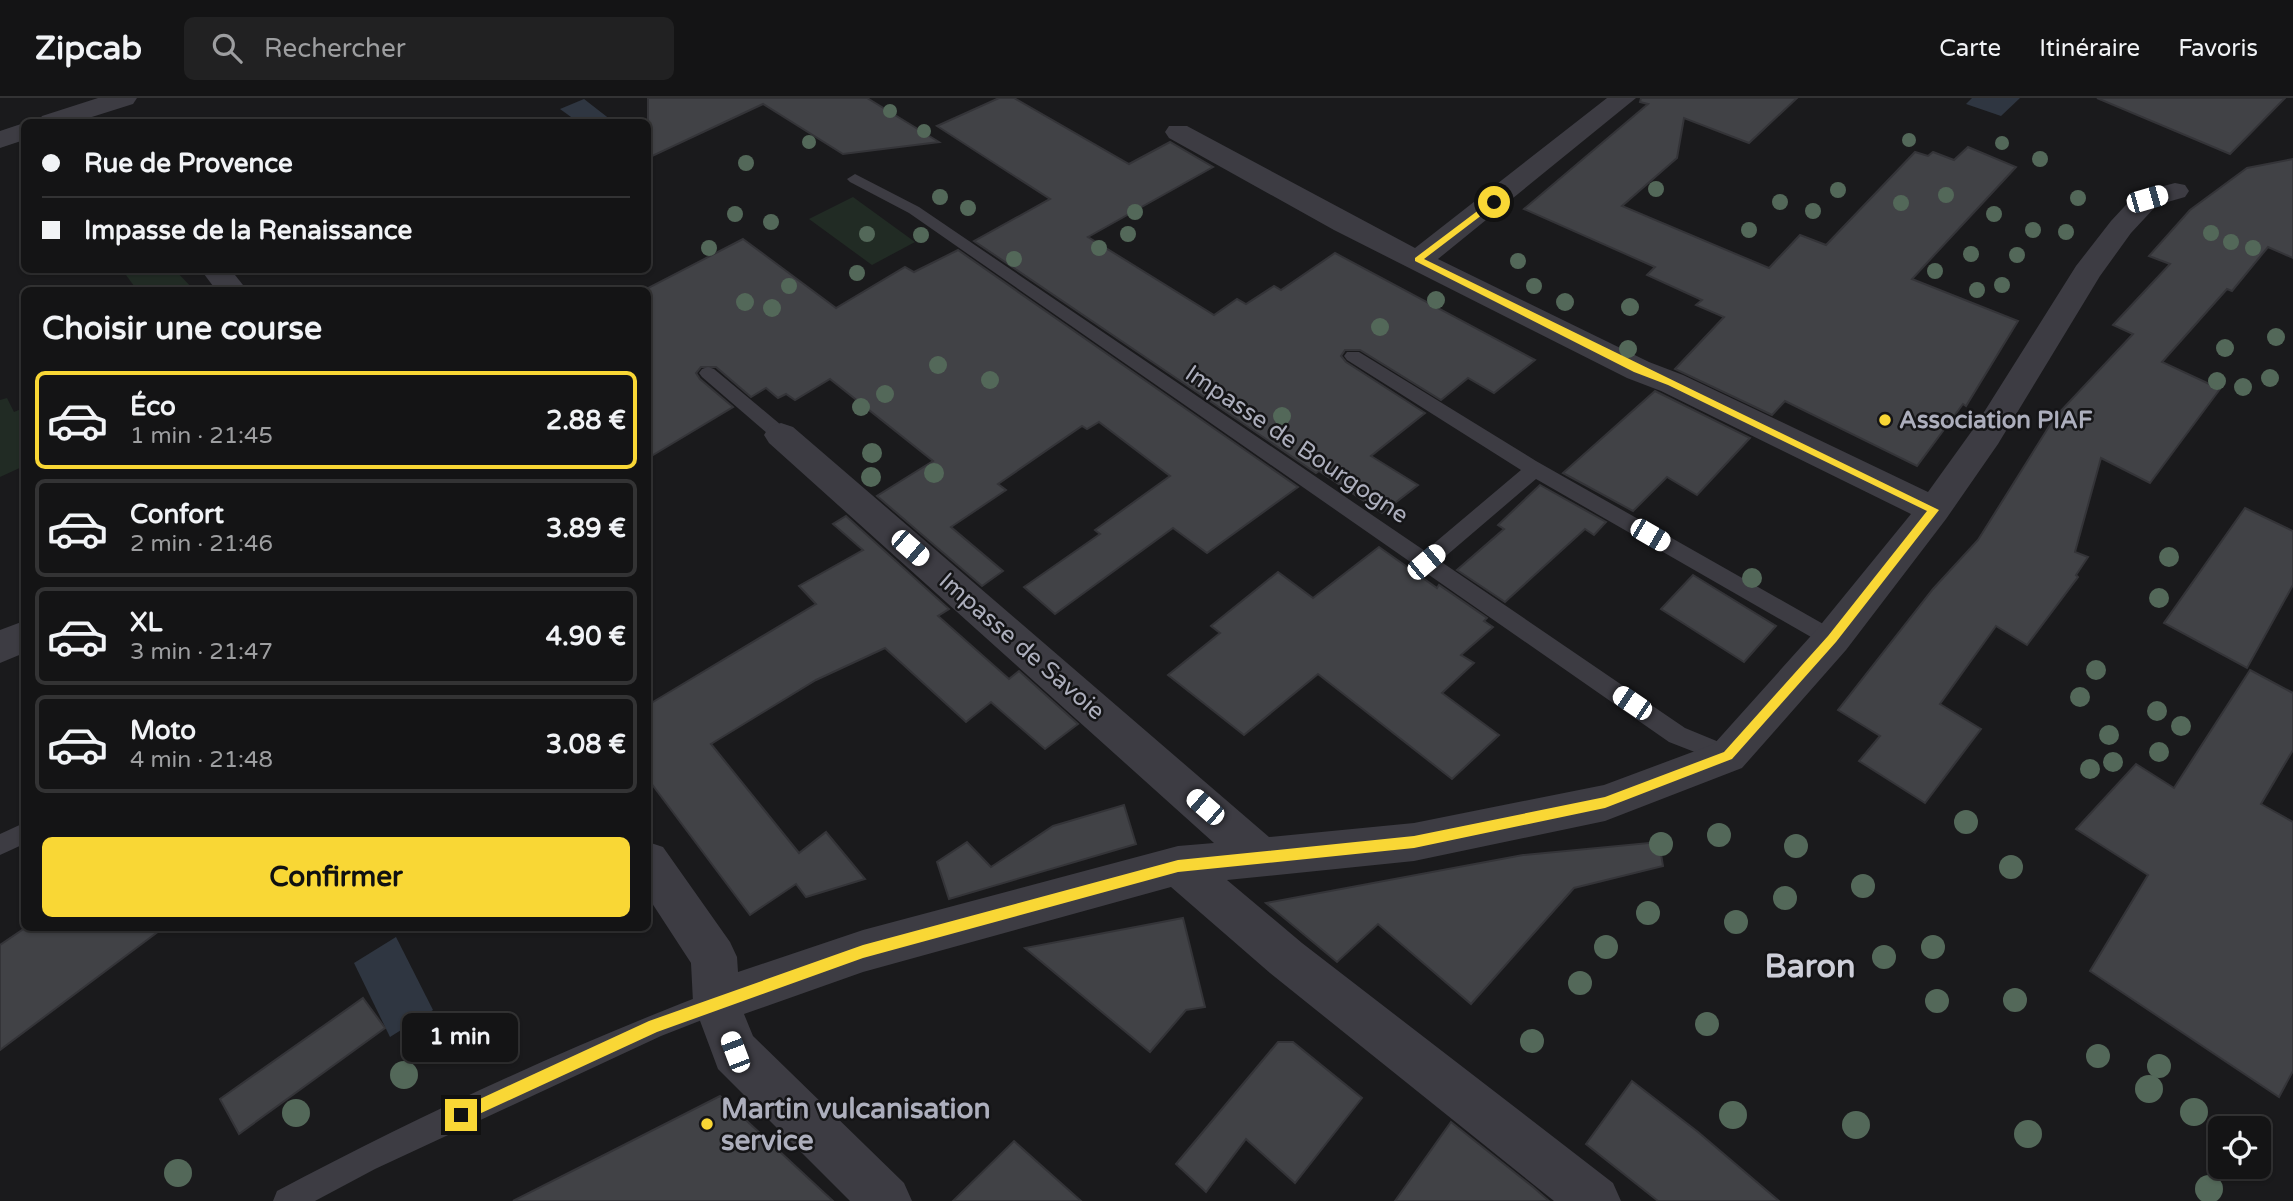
<!DOCTYPE html>
<html lang="fr">
<meta charset="utf-8">
<style>
body{margin:0;font-family:"Varela Round",sans-serif;background:#212122;color:#f1f3f6;height:100vh;display:flex;flex-direction:column;font-size:26px;white-space:nowrap}
*{box-sizing:border-box;margin:0}
p{font-size:23px;color:#9d9ea0}
.icon{flex:none;width:38px;height:38px;fill:none;stroke:currentColor;stroke-width:2;stroke-linecap:round;stroke-linejoin:round}
.map{position:relative;flex:1;overflow:hidden}
.side{position:absolute;left:21px;top:189px;width:630px;height:644px;display:flex;flex-direction:column;background:#141415;border-radius:10px;box-shadow:0 2px 5px #0004,0 0 0 2px #333334}
.side>*{flex:none}
.banner{position:absolute;left:21px;top:21px;width:630px;height:154px;border-radius:10px;box-shadow:0 2px 5px #0004,0 0 0 2px #333334;display:grid;align-content:center;height:154px;padding:0 21px;background:#141415}
.controls{position:absolute;left:2208px;top:1018px;display:grid;gap:14px}
.controls a{display:grid;place-items:center;width:63px;height:63px;border-radius:10px;background:#141415;box-shadow:0 2px 5px #0004,0 0 0 2px #333334;font-size:35px}
.end{position:absolute;width:32px;height:32px;margin:-16px;border:9px solid #f9d735;background:#111;box-shadow:0 0 0 4px #111}
.from{border-radius:50%}
.bubble{position:absolute;height:49px;border-radius:10px;background:#141415;box-shadow:0 2px 5px #0004,0 0 0 2px #333334;font-size:23px;font-weight:800;line-height:49px;text-align:center}
.car{position:absolute;width:21px;height:42px;margin:-21px -10px;border-radius:9px;box-shadow:0 0 5px 2px #0007;background:linear-gradient(#fff 24%,#345 0 40%,#fff 0 76%,#345 0 86%,#fff 0)}
.banner b{display:flex;align-items:center;gap:24px;height:66px;font-size:26px}
.banner b+b{border-top:2px solid #333334}
.banner i{width:18px;height:18px;background:#f1f3f6}
ul{padding:0;list-style:none}
li{display:flex;align-items:center;gap:21px;height:98px;margin:0 14px 10px;padding:0 7px;border:4px solid #333334;border-radius:10px}
li div{flex:1}
li b{display:block;font-size:26px}
li em{font-style:normal;font-weight:800}
li.active{border-color:#f9d735}
li>.icon{width:63px;height:63px;stroke-width:1.5}
h2{padding:0 21px;font-size:32px;line-height:84px}
.primary-button{display:flex;gap:14px;margin-top:auto;padding:14px 21px}
.primary-button a{flex:1;height:80px;border-radius:10px;background:#f9d735;color:#111;font-size:28px;font-weight:800;line-height:80px;text-align:center}
header{display:flex;align-items:center;gap:42px;box-sizing:border-box;height:98px;padding:0 35px;background:#141415;border-bottom:2px solid #333334}
header strong{font-size:33px}
nav{display:flex;gap:38px;margin-inline-start:auto;font-size:24px}
.search{width:490px;height:63px;background:#212122;display:flex;align-items:center;gap:18px;box-sizing:border-box;padding:0 24px;border-radius:10px;color:#9d9ea0;font-size:26px}
.map>svg:first-child{display:block}
.green{fill:#212b24}
.water{fill:#2f3641}
.building{fill:#414246;stroke:#343438;stroke-width:2}
.lines{fill:none;stroke-linecap:round;stroke-linejoin:round}
.lane{fill:#3d3c43;fill-rule:evenodd}
.street{fill:#3d3c43;fill-rule:evenodd}
.tree{fill:#536859}
.route{fill:#f9d735}
.poi-dot{fill:#f9d735;stroke:#151517;stroke-width:2.5}
.labels{text-anchor:middle;stroke-width:5;stroke-linejoin:round;paint-order:stroke}
.poi-label{font-size:24px;font-weight:bold;fill:#acaebc;stroke:#151517;text-anchor:start}
.street-label{font-size:24px;fill:#acaebc;stroke:#151517}
.near-poi-label{font-size:28px;font-weight:bold;fill:#acaebc;stroke:#151517;text-anchor:start}
.district-label{font-size:32px;font-weight:bold;fill:#cdced8;stroke:#151517}
</style>
<header>
<strong>Zipcab</strong>
<div class="search"><svg class="icon" aria-label="search" viewBox="0 0 24 24"><circle cx="10" cy="10" r="6"/><path d="M15 15l6 6"/></svg>Rechercher</div>
<nav><a>Carte</a><a>Itinéraire</a><a>Favoris</a></nav>
</header>
<div class="map">
<svg width="2293" height="1103" viewBox="0 0 2293 1103">
<rect width="100%" height="100%" fill="#1a1a1c"/>
<!-- green -->
<g class="green">
<path d="M853 99 915 144 872 167 809 121Z"/>
<path d="M139 172H175L194 192H137L126 177Z"/>
<path d="M7 300 14 314 21 311 24 316V368L0 379V302Z"/>
</g>
<!-- water -->
<g class="water">
<path d="M1972 0H2020L2001 18 1966 6Z"/>
<path d="M584 1 611 22 578 24 560 11Z"/>
<path d="M396 839 433 912 390 939 354 865Z"/>
</g>
<!-- building -->
<g class="building">
<path d="M648 0H867L939 44 843 56 763 6 648 60Z"/>
<path d="M999 0H1014L1129 66 1170 44 1213 69 1088 139 1214 217 1237 201 1246 206 1274 188 1281 192 1335 155 1535 262 1494 295 1468 280 1441 302 1360 252H1345L1341 258 1346 264 1425 315 1371 358 1418 387 1382 415 1319 373 1316 375 974 143 1050 101 937 28Z"/>
<path d="M1641 0H1797L1749 45 1684 20 1677 60 1622 108 1769 170 1800 137 1826 147 1915 54 1928 58 1933 54 1954 62 1968 49 2016 69 1912 181 2018 223 1966 308 1963 306 1917 368 1785 303 1772 317 1675 271 1724 219 1696 207 1702 202 1647 177 1655 169 1524 111 1648 6 1640 4Z"/>
<path d="M2097 0H2285L2230 56Z"/>
<path d="M2293 61V160L2268 149 2232 193 2227 191 2162 264 2220 291 2150 385 2101 360 2075 454 2088 459 2076 477 2078 479 2027 547 1996 528 1940 606 1981 631 1925 705 1859 663 1880 638 1838 612 1933 491 1978 442 2055 319 2133 236 2113 227 2170 166 2149 158 2190 112 2247 70Z"/>
<path d="M743 141 836 210 905 169 914 174 958 152 1298 389 1207 455 1173 430 1055 516 1024 489 1100 436 1095 432 1170 378 1099 324 1087 331 1082 328 998 386 1006 392 951 429 1003 473 982 488 877 398 933 363 830 281 795 302 786 296 778 300 766 290 751 299 716 269H701L696 275 700 281 733 309 648 360V190Z"/>
<path d="M1655 293 1750 340 1697 397 1667 379 1633 413 1563 375Z"/>
<path d="M1540 387 1606 424 1594 437 1585 431 1505 504 1457 472 1504 431 1498 427Z"/>
<path d="M2245 410 2293 433V487L2247 570 2164 525Z"/>
<path d="M846 418 949 511 938 518 1009 581 1019 573 1078 626 1045 651 991 604 966 624 885 550 816 582 711 646 799 755 826 734 865 781 806 799 796 786 750 817 648 681V607L816 506 799 488 863 452 833 426Z"/>
<path d="M1379 449 1437 490 1439 487 1487 520 1484 523 1493 529 1461 557 1474 565 1442 595 1499 637 1452 681 1318 576 1244 637 1168 577 1220 535 1211 528 1278 474 1313 500Z"/>
<path d="M1693 477 1776 528 1744 564 1661 511Z"/>
<path d="M2250 572 2293 595V652L2261 706 2293 724V973L2279 999 2090 873 2148 777 2076 731 2136 666 2174 690Z"/>
<path d="M1124 707 1136 746 949 801 937 764 967 744 991 769 1053 728Z"/>
<path d="M1659 744 1663 768 1574 790 1471 906 1378 826 1337 864 1266 805 1523 757Z"/>
<path d="M1183 820 1205 909 1186 912 1150 954 1025 850Z"/>
<path d="M25 830H163L0 952V847Z"/>
<path d="M363 900 385 930 239 1036 220 1001Z"/>
<path d="M1278 944H1293L1362 1000 1295 1085 1246 1041 1206 1094 1176 1066Z"/>
<path d="M1632 983 1698 1034 1779 1103H1658L1586 1046Z"/>
<path d="M720 998 833 1103H513L608 1055Z"/>
<path d="M1451 1024 1533 1089 1549 1103H1395Z"/>
<path d="M1014 1043 1081 1103H953Z"/>
</g>
<g class="lines">
<!-- lane -->
<g class="lane">
<path d="M855 76 919 109 1425 453 1521 372 1347 262 1344 258 1347 254H1359L1536 363 1839 535 1842 541 1839 547H1825L1536 381 1440 463 1685 630 1736 651 1739 658 1736 665 1728 667 1669 644 909 115 850 84 847 81Z"/>
<path d="M708 269 714 271 787 332 790 337 787 342H775L702 279 699 275 702 271Z"/>
<path d="M24 725V746L0 757V736Z"/>
<path d="M716 892 725 895 729 904 725 913 661 938 375 1071 315 1103H273L277 1093C418 1018 567 949 716 892Z"/>
</g>
<!-- street -->
<g class="street">
<path d="M98 0H137L133 6 76 24H38L42 18Z"/>
<path d="M1607 0H1636L1438 161 1649 264 1683 277 1928 394 1974 330 2076 168 2111 123 2137 95 2175 85 2185 87 2189 93 2185 99 2157 107 2131 135 2100 178 1998 346 1946 421 1846 552 1742 670 1605 723 1414 763 1227 782 1302 845 1613 1085 1621 1103H1554L1270 875 1171 789 863 874 744 916 753 938 904 1085 912 1103H850L718 971 693 904 691 865 648 799V744L663 749 730 844 737 859 738 874 863 832 1178 748 1214 745 769 345 764 337 769 329 781 325 793 329 1269 739 1414 725 1604 687 1714 646 1818 530 1911 416 1661 293 1627 280 1334 132 1169 40 1165 34 1169 28H1187L1415 150Z"/>
<path d="M24 25V42L0 50V33Z"/>
<path d="M201 172H231L247 192H216Z"/>
<path d="M24 523V555L0 565V532Z"/>
</g>
</g>
<!-- trees -->
<g class="tree">
<circle cx="890" cy="13" r="7"/>
<circle cx="924" cy="33" r="7"/>
<circle cx="1909" cy="42" r="7"/>
<circle cx="809" cy="44" r="7"/>
<circle cx="2002" cy="45" r="7"/>
<circle cx="2040" cy="61" r="8"/>
<circle cx="746" cy="65" r="8"/>
<circle cx="1656" cy="91" r="8"/>
<circle cx="1838" cy="92" r="8"/>
<circle cx="1946" cy="97" r="8"/>
<circle cx="940" cy="99" r="8"/>
<circle cx="2078" cy="100" r="8"/>
<circle cx="1780" cy="104" r="8"/>
<circle cx="1901" cy="105" r="8"/>
<circle cx="968" cy="110" r="8"/>
<circle cx="1813" cy="113" r="8"/>
<circle cx="1135" cy="114" r="8"/>
<circle cx="735" cy="116" r="8"/>
<circle cx="1994" cy="116" r="8"/>
<circle cx="771" cy="124" r="8"/>
<circle cx="1749" cy="132" r="8"/>
<circle cx="2033" cy="132" r="8"/>
<circle cx="2066" cy="134" r="8"/>
<circle cx="2211" cy="135" r="8"/>
<circle cx="867" cy="136" r="8"/>
<circle cx="1128" cy="136" r="8"/>
<circle cx="921" cy="137" r="8"/>
<circle cx="2231" cy="144" r="8"/>
<circle cx="709" cy="150" r="8"/>
<circle cx="1099" cy="150" r="8"/>
<circle cx="2253" cy="150" r="8"/>
<circle cx="1971" cy="156" r="8"/>
<circle cx="2017" cy="157" r="8"/>
<circle cx="1014" cy="161" r="8"/>
<circle cx="1518" cy="163" r="8"/>
<circle cx="1935" cy="173" r="8"/>
<circle cx="857" cy="175" r="8"/>
<circle cx="2002" cy="187" r="8"/>
<circle cx="789" cy="188" r="8"/>
<circle cx="1534" cy="188" r="8"/>
<circle cx="1977" cy="192" r="8"/>
<circle cx="1436" cy="202" r="9"/>
<circle cx="745" cy="204" r="9"/>
<circle cx="1565" cy="204" r="9"/>
<circle cx="1630" cy="209" r="9"/>
<circle cx="772" cy="210" r="9"/>
<circle cx="1380" cy="229" r="9"/>
<circle cx="2276" cy="239" r="9"/>
<circle cx="2225" cy="250" r="9"/>
<circle cx="1628" cy="251" r="9"/>
<circle cx="938" cy="267" r="9"/>
<circle cx="2270" cy="280" r="9"/>
<circle cx="990" cy="282" r="9"/>
<circle cx="2217" cy="283" r="9"/>
<circle cx="2243" cy="289" r="9"/>
<circle cx="885" cy="296" r="9"/>
<circle cx="861" cy="309" r="9"/>
<circle cx="1282" cy="318" r="9"/>
<circle cx="872" cy="355" r="10"/>
<circle cx="934" cy="375" r="10"/>
<circle cx="871" cy="379" r="10"/>
<circle cx="2169" cy="459" r="10"/>
<circle cx="1752" cy="480" r="10"/>
<circle cx="2159" cy="500" r="10"/>
<circle cx="2096" cy="572" r="10"/>
<circle cx="2080" cy="599" r="10"/>
<circle cx="2157" cy="613" r="10"/>
<circle cx="2181" cy="628" r="10"/>
<circle cx="2109" cy="637" r="10"/>
<circle cx="2159" cy="654" r="10"/>
<circle cx="2113" cy="664" r="10"/>
<circle cx="2090" cy="671" r="10"/>
<circle cx="1966" cy="724" r="12"/>
<circle cx="1719" cy="737" r="12"/>
<circle cx="1661" cy="746" r="12"/>
<circle cx="1796" cy="748" r="12"/>
<circle cx="2011" cy="769" r="12"/>
<circle cx="1863" cy="788" r="12"/>
<circle cx="1785" cy="800" r="12"/>
<circle cx="1648" cy="815" r="12"/>
<circle cx="1736" cy="824" r="12"/>
<circle cx="1606" cy="849" r="12"/>
<circle cx="1933" cy="849" r="12"/>
<circle cx="1884" cy="859" r="12"/>
<circle cx="1580" cy="885" r="12"/>
<circle cx="2015" cy="902" r="12"/>
<circle cx="1937" cy="903" r="12"/>
<circle cx="1707" cy="926" r="12"/>
<circle cx="1532" cy="943" r="12"/>
<circle cx="2098" cy="958" r="12"/>
<circle cx="2159" cy="968" r="12"/>
<circle cx="404" cy="977" r="14"/>
<circle cx="2149" cy="991" r="14"/>
<circle cx="2194" cy="1014" r="14"/>
<circle cx="296" cy="1015" r="14"/>
<circle cx="1733" cy="1017" r="14"/>
<circle cx="1856" cy="1027" r="14"/>
<circle cx="2028" cy="1036" r="14"/>
<circle cx="178" cy="1075" r="14"/>
<circle cx="2209" cy="1091" r="14"/>
</g>
<!-- route -->
<path class="route" d="M1492 102 1499 104 1424 161 1939 412 1836 544 1732 661 1605 710 1414 750 1178 774 863 860 657 934 466 1022H456V1012L649 923 863 847 1178 762 1414 738 1605 699 1724 654 1828 538 1927 413 1668 287 1634 274 1415 163V160Z"/>
<!-- markers -->
<g class="poi-dot">
<circle cx="1885" cy="322" r="7"/>
<circle cx="707" cy="1026" r="7"/>
</g>
<g class="labels">
<!-- poi labels -->
<g class="poi-label">
<text x="1899" y="330">Association PIAF</text>
</g>
<!-- street labels -->
<g class="street-label">
<text transform="translate(1297 346) rotate(34)" y="8">Impasse de Bourgogne</text>
<text transform="translate(1022 548) rotate(41)" y="8">Impasse de Savoie</text>
</g>
<!-- near-poi labels -->
<g class="near-poi-label">
<text x="721" y="1020">Martin vulcanisation<tspan x="721" dy="32">service</tspan></text>
</g>
<!-- district labels -->
<g class="district-label">
<text x="1810" y="879">Baron</text>
</g>
</g>
</svg>
<div class="controls">
<a><svg class="icon" aria-label="locate" viewBox="0 0 24 24"><circle cx="12" cy="12" r="6"/><path d="M12 2v4M12 18v4M2 12h4M18 12h4"/></svg></a>
</div>
<i class="end from" style="left:1494px;top:104px"></i>
<i class="end" style="left:461px;top:1017px"></i>
<div class="bubble" style="left:402px;top:915px;width:116px">1 min</div>
<i class="car" style="left:2147px;top:101px;rotate:74deg"></i>
<i class="car" style="left:1650px;top:437px;rotate:120deg"></i>
<i class="car" style="left:910px;top:450px;rotate:131deg"></i>
<i class="car" style="left:1426px;top:464px;rotate:50deg"></i>
<i class="car" style="left:1632px;top:605px;rotate:304deg"></i>
<i class="car" style="left:1205px;top:709px;rotate:311deg"></i>
<i class="car" style="left:735px;top:954px;rotate:339deg"></i>
<div class="banner">
<b><i class="from"></i>Rue de Provence</b>
<b><i></i>Impasse de la Renaissance</b>
</div>
<section class="side">
<h2>Choisir une course</h2>
<ul>
<li class="active"><svg class="icon" aria-label="car" viewBox="0 0 24 24"><path d="M5 17H2v-5l4-1 3-4h7l3 4 3 1v5h-3M9 17h6M6 11h13"/><circle cx="7" cy="17" r="2"/><circle cx="17" cy="17" r="2"/></svg><div><b>Éco</b><p>1 min · 21:45</p></div><em>2.88 €</em></li>
<li><svg class="icon" aria-label="car" viewBox="0 0 24 24"><path d="M5 17H2v-5l4-1 3-4h7l3 4 3 1v5h-3M9 17h6M6 11h13"/><circle cx="7" cy="17" r="2"/><circle cx="17" cy="17" r="2"/></svg><div><b>Confort</b><p>2 min · 21:46</p></div><em>3.89 €</em></li>
<li><svg class="icon" aria-label="car" viewBox="0 0 24 24"><path d="M5 17H2v-5l4-1 3-4h7l3 4 3 1v5h-3M9 17h6M6 11h13"/><circle cx="7" cy="17" r="2"/><circle cx="17" cy="17" r="2"/></svg><div><b>XL</b><p>3 min · 21:47</p></div><em>4.90 €</em></li>
<li><svg class="icon" aria-label="car" viewBox="0 0 24 24"><path d="M5 17H2v-5l4-1 3-4h7l3 4 3 1v5h-3M9 17h6M6 11h13"/><circle cx="7" cy="17" r="2"/><circle cx="17" cy="17" r="2"/></svg><div><b>Moto</b><p>4 min · 21:48</p></div><em>3.08 €</em></li>
</ul>
<div class="primary-button"><a>Confirmer</a></div>
</section>
</div>
